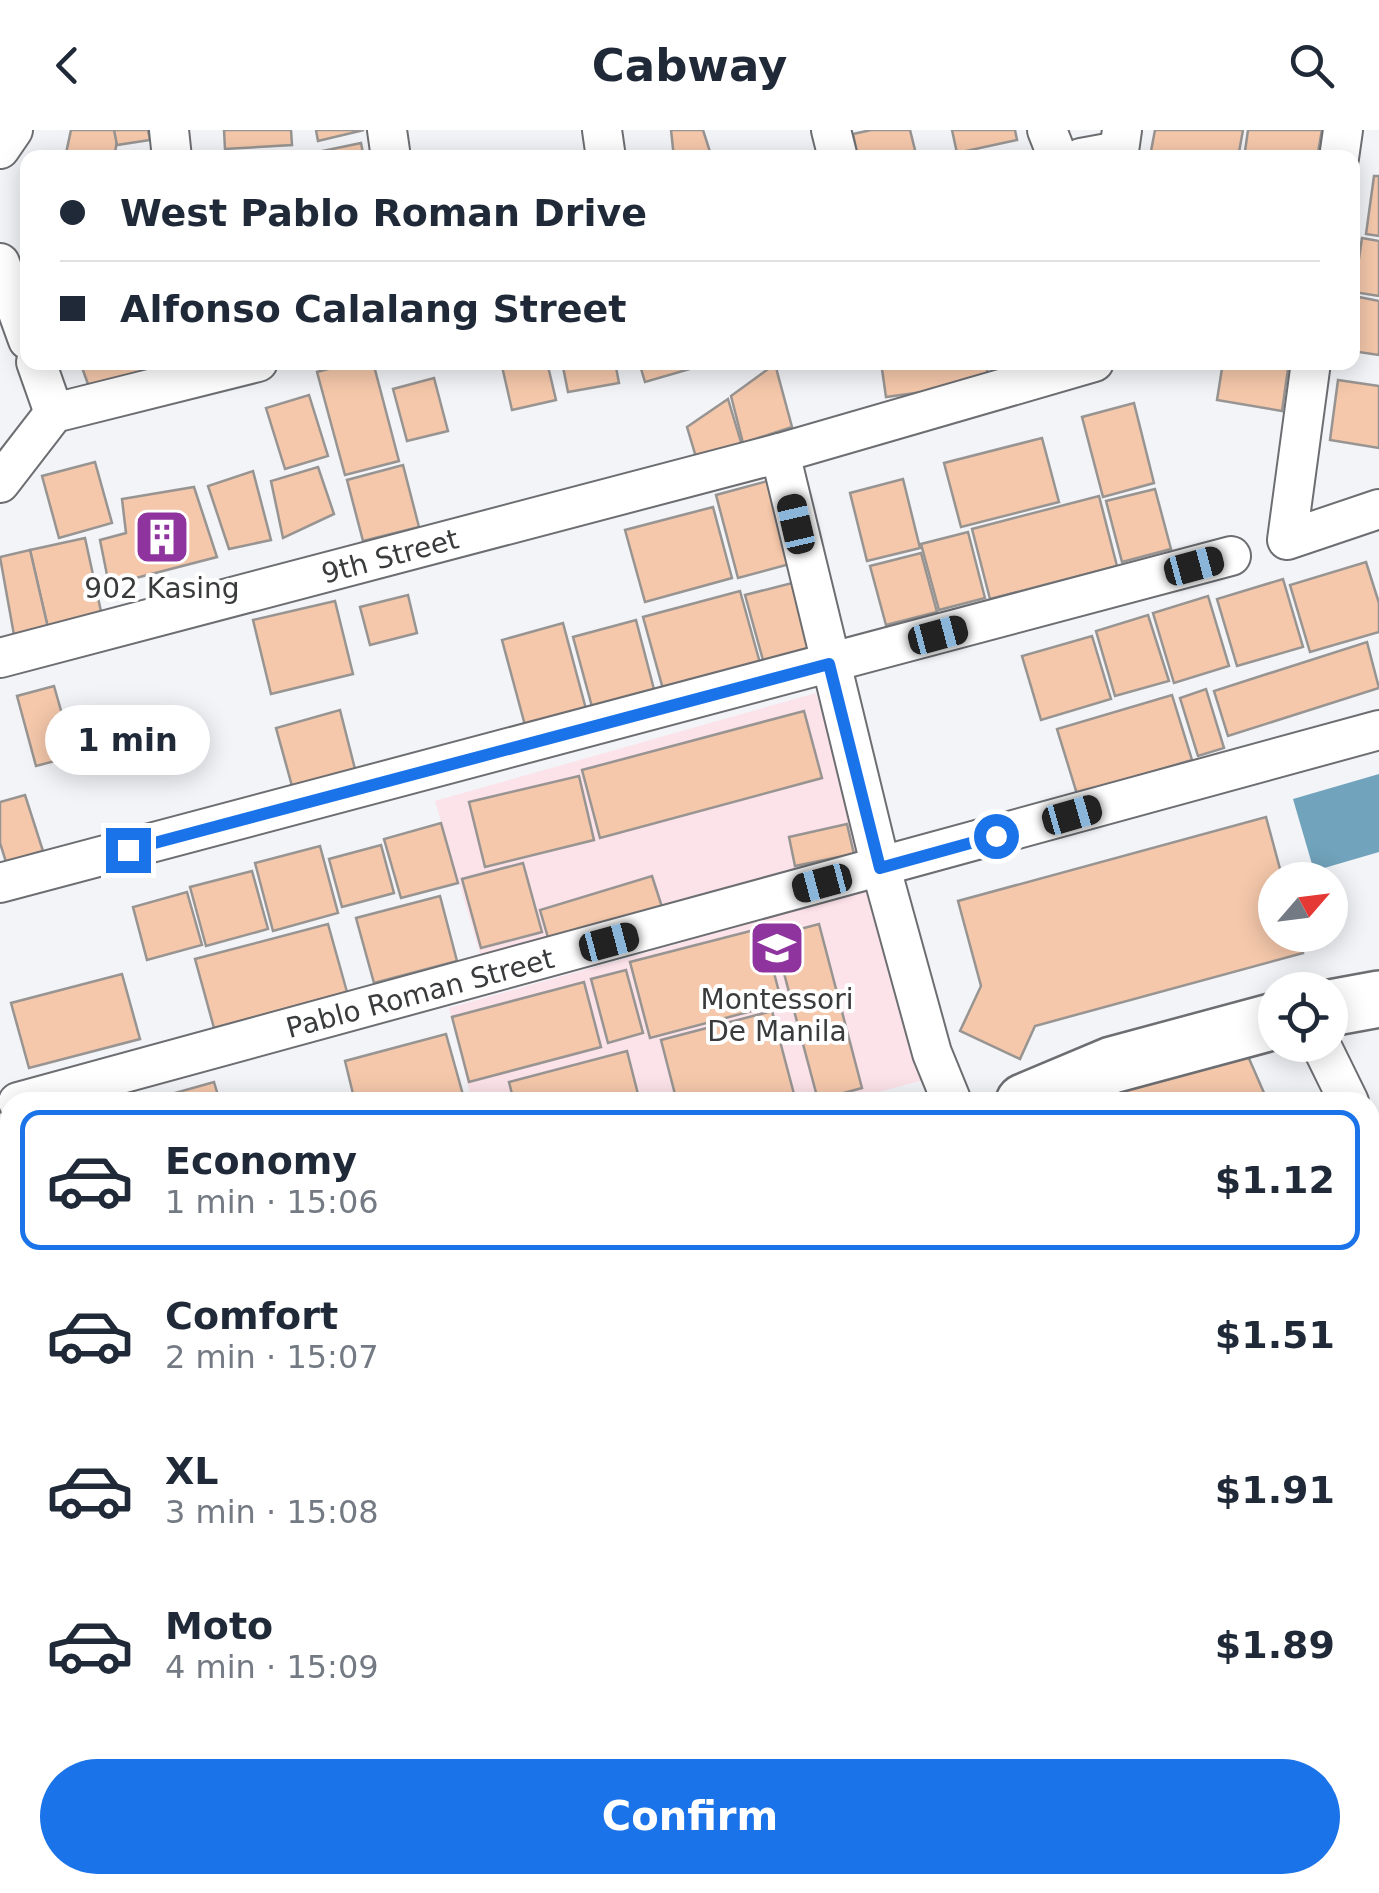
<!DOCTYPE html>
<meta charset="utf-8">
<style>
body{margin:0;font-family:"DejaVu Sans",sans-serif;background:#f2f2f3;color:#1f2937;height:100vh;display:flex;flex-direction:column;font-size:38px;white-space:nowrap}
*{box-sizing:border-box;margin:0}
p{font-size:32px;color:#747a83}
.icon{flex:none;width:55px;height:55px;fill:none;stroke:currentColor;stroke-width:2;stroke-linecap:round;stroke-linejoin:round}
.map{position:relative;flex:1;overflow:hidden}
.details{position:absolute;left:0px;top:962px;width:1380px;height:802px;display:flex;flex-direction:column;background:#fff;border-radius:30px 30px 0 0;box-shadow:0 5px 25px #0003}
.details>*{flex:none}
.top-card{position:absolute;left:20px;top:20px;width:1340px;height:220px;border-radius:20px;box-shadow:0 5px 25px #0003;display:grid;align-content:center;height:220px;padding:0 40px;background:#fff}
.needle{width:65px;rotate:62deg}
.fabs{position:absolute;left:1258px;top:732px;display:grid;gap:20px}
.fabs a{display:grid;place-items:center;width:90px;height:90px;border-radius:50%;background:#fff;box-shadow:0 5px 25px #0003;font-size:50px}
.end{position:absolute;width:45px;height:45px;margin:-22px;border:12px solid #1a73e8;background:#fff;box-shadow:0 0 0 5px #fff}
.from{border-radius:50%}
.bubble{position:absolute;height:70px;border-radius:35px;background:#fff;box-shadow:0 5px 25px #0003;font-size:32px;font-weight:700;line-height:70px;text-align:center}
.car{position:absolute;width:30px;height:60px;margin:-30px -15px;border-radius:12px;box-shadow:0 0 8px 2px #0007;background:linear-gradient(#222 24%,#8ab4d8 0 40%,#222 0 76%,#8ab4d8 0 86%,#222 0)}
.top-card b{display:flex;align-items:center;gap:35px;height:95px;font-size:38px}
.top-card b+b{border-top:2px solid #e0e1e3}
.top-card i{width:25px;height:25px;background:#1f2937}
ul{padding:18px 0 0;list-style:none}
li{display:flex;align-items:center;gap:30px;height:140px;margin:0 20px 15px;padding:0 20px;border:5px solid transparent;border-radius:20px}
li div{flex:1}
li b{display:block;font-size:38px}
li em{font-style:normal;font-weight:700}
li.selected{border-color:#1a73e8}
li>.icon{width:90px;height:90px;stroke-width:1.5}
.button{display:flex;gap:20px;margin-top:auto;padding:20px 40px}
.button a{flex:1;height:115px;border-radius:60px;background:#1a73e8;color:#fff;font-size:40px;font-weight:700;line-height:115px;text-align:center}
header{display:flex;justify-content:space-between;align-items:center;height:130px;padding:0 40px;background:#fff;font-size:45px;font-weight:700}
.map>svg:first-child{display:block}
.education{fill:#fce2e9}
.water{fill:#71a3bc}
.building{fill:#f5c8ab;stroke:#989492;stroke-width:2.5}
.lines{fill:none;stroke-linecap:round;stroke-linejoin:round}
.street-casing{stroke:#6d6e72;stroke-width:42}
.secondary-casing{stroke:#6d6e72;stroke-width:60}
.street{stroke:#fff;stroke-width:38}
.secondary{stroke:#fff;stroke-width:55}
.route{stroke:#1a73e8;stroke-width:12}
.labels{text-anchor:middle;stroke-width:8;stroke-linejoin:round;paint-order:stroke}
.street-label{font-size:28px;fill:#3a3b3c;stroke:#fff}
.poi-label{font-size:28px;fill:#3a3b3c;stroke:#fff}
</style>
<header><svg class="icon" aria-label="back" viewBox="0 0 24 24"><path d="M15 5l-7 7 7 7"/></svg>Cabway<svg class="icon" aria-label="search" viewBox="0 0 24 24"><circle cx="10" cy="10" r="6"/><path d="M15 15l6 6"/></svg></header>
<div class="map">
<svg width="1379" height="1763" viewBox="0 0 1379 1763">
<rect width="100%" height="100%" fill="#f2f4f8"/>
<!-- education -->
<g class="education">
<path d="M816 563 864 729 482 830 435 671Z"/>
<path d="M875 758 928 949 840 972H472L449 878Z"/>
</g>
<!-- water -->
<path class="water" d="M1379 644V722L1314 741 1293 669Z"/>
<!-- building -->
<g class="building">
<path d="M71 0H119L114 28H65Z"/>
<path d="M114 0H148L150 10 117 15Z"/>
<path d="M224 0H291L292 15 225 19Z"/>
<path d="M316 0H364L318 11Z"/>
<path d="M671 0H703L712 28H674Z"/>
<path d="M871 0H910L917 28H858L853 4Z"/>
<path d="M952 0H1015L1017 10 957 23Z"/>
<path d="M1155 0H1243L1238 28 1151 21Z"/>
<path d="M1248 0H1322L1317 28H1244Z"/>
<path d="M361 13 364 28H309L308 24Z"/>
<path d="M1374 46H1379V106L1366 104Z"/>
<path d="M1362 108 1379 111V166L1354 162Z"/>
<path d="M1359 167 1379 171V225L1352 221Z"/>
<path d="M80 232H152L157 245 93 268Z"/>
<path d="M354 232H373L399 331 345 345 317 242Z"/>
<path d="M501 232H547L556 270 512 280Z"/>
<path d="M562 232H615L619 253 568 262Z"/>
<path d="M639 232H688L690 239 645 252Z"/>
<path d="M881 232H986L989 253 886 267Z"/>
<path d="M1223 232H1289L1282 281 1217 270Z"/>
<path d="M775 234 792 297 743 313 731 266Z"/>
<path d="M434 248 448 301 407 311 393 259Z"/>
<path d="M1338 250 1379 256V318L1330 310Z"/>
<path d="M309 265 328 326 285 339 266 278Z"/>
<path d="M728 269 743 319 696 327 687 297Z"/>
<path d="M1134 273 1154 353 1103 367 1082 287Z"/>
<path d="M1042 308 1059 372 961 397 944 333Z"/>
<path d="M95 332 112 393 59 408 42 346Z"/>
<path d="M403 335 419 397 363 411 347 350Z"/>
<path d="M318 337 334 384 283 408 271 351Z"/>
<path d="M253 341 271 410 229 419 208 356Z"/>
<path d="M775 349 797 432 738 448 716 365Z"/>
<path d="M903 349 920 418 867 431 850 363Z"/>
<path d="M194 357 217 427 109 455 100 410 126 403 122 369Z"/>
<path d="M1155 359 1171 419 1122 432 1106 371Z"/>
<path d="M1099 366 1117 436 990 469 972 399Z"/>
<path d="M713 377 732 448 645 472 625 400Z"/>
<path d="M968 402 985 468 939 480 921 414Z"/>
<path d="M85 408 102 486 48 498 30 420Z"/>
<path d="M30 420 48 498 14 505 0 427Z"/>
<path d="M921 423 937 482 886 495 870 436Z"/>
<path d="M1366 432 1379 473V502L1310 522 1290 455Z"/>
<path d="M1283 449 1303 517 1237 536 1217 469Z"/>
<path d="M796 452 816 528 766 541 745 465Z"/>
<path d="M740 461 760 533 663 559 643 487Z"/>
<path d="M408 465 417 503 370 515 360 477Z"/>
<path d="M1208 466 1229 536 1174 553 1153 483Z"/>
<path d="M335 471 353 544 271 564 253 490Z"/>
<path d="M1148 485 1169 551 1115 566 1096 501Z"/>
<path d="M636 490 656 567 594 584 573 507Z"/>
<path d="M563 493 590 594 529 610 502 510Z"/>
<path d="M1092 506 1111 569 1041 590 1022 526Z"/>
<path d="M1367 512 1379 558 1228 606 1214 561Z"/>
<path d="M54 556 74 626 36 636 17 566Z"/>
<path d="M1206 559 1224 618 1198 626 1180 568Z"/>
<path d="M1172 565 1192 630 1077 664 1057 599Z"/>
<path d="M340 580 355 639 292 656 276 598Z"/>
<path d="M804 581 822 648 600 708 582 640Z"/>
<path d="M579 646 594 710 485 737 469 672Z"/>
<path d="M25 665 43 721 6 732 0 713V672Z"/>
<path d="M1266 687 1283 750H1275V805H1299L1303 823 1035 896 1020 929 960 901 981 856 958 771Z"/>
<path d="M441 693 458 753 401 768 384 709Z"/>
<path d="M847 694 854 724 795 736 789 707Z"/>
<path d="M381 715 394 763 342 777 329 729Z"/>
<path d="M320 716 338 783 273 801 255 733Z"/>
<path d="M523 733 542 802 481 818 462 749Z"/>
<path d="M252 741 268 799 206 816 190 757Z"/>
<path d="M652 746 662 777 549 811 540 780Z"/>
<path d="M187 762 202 815 147 830 133 777Z"/>
<path d="M440 766 457 831 374 853 356 788Z"/>
<path d="M328 794 347 862 214 898 195 829Z"/>
<path d="M819 794 862 958 818 970 774 806Z"/>
<path d="M762 798 782 873 650 908 630 832Z"/>
<path d="M626 840 643 903 608 913 591 849Z"/>
<path d="M122 844 140 909 29 938 11 873Z"/>
<path d="M584 852 601 917 469 952 452 887Z"/>
<path d="M772 881 794 964 760 972H677L661 910Z"/>
<path d="M446 904 465 972H355L345 931Z"/>
<path d="M627 921 640 972H514L509 952Z"/>
<path d="M1247 924 1268 972H1103L1111 959Z"/>
<path d="M214 952 220 972H143Z"/>
<path d="M10 1004V1075L5 1076 0 1058V1007Z"/>
<path d="M1378 1106 1379 1149 1370 1159V1115Z"/>
<path d="M1379 1295V1327L1370 1320V1306Z"/>
<path d="M1370 1589 1379 1597V1637L1370 1647Z"/>
<path d="M0 1681 10 1693V1707L0 1715Z"/>
<path d="M1370 1736 1379 1744V1763H1343L1350 1755H1370Z"/>
<path d="M39 1755H73L78 1763H28Z"/>
<path d="M184 1755H223L227 1763H166Z"/>
<path d="M393 1755H433L440 1763H389Z"/>
<path d="M498 1755H585L590 1760 491 1763Z"/>
<path d="M665 1755H772L765 1763H658Z"/>
<path d="M787 1755H799L808 1763H780Z"/>
<path d="M811 1755H875L868 1763H821Z"/>
<path d="M964 1755H1061L1054 1763H958Z"/>
<path d="M1065 1755H1084L1093 1763H1059Z"/>
<path d="M1255 1755H1288L1297 1763H1248Z"/>
</g>
<g class="lines">
<!-- street casing -->
<g class="street-casing">
<g id="street">
<path d="M169 0 172 28"/>
<path d="M387 0 391 28"/>
<path d="M602 0 606 28"/>
<path d="M831 0 838 28"/>
<path d="M1047 0 1058 28"/>
<path d="M0 19 13 0"/>
<path d="M1081 28 1119 21 1122 0"/>
<path d="M1339 28 1343 0"/>
<path d="M0 133 28 210"/>
<path d="M36 232 54 283"/>
<path d="M1311 232 1287 410 1379 379"/>
<path d="M780 323 881 738 932 923 952 972"/>
<path d="M0 353 54 283 258 232"/>
<path d="M0 528 780 323 1094 232"/>
<path d="M0 753 1231 426"/>
<path d="M1321 915 1349 972"/>
<path d="M18 972 1379 600"/>
<path d="M1370 1016 1379 1032"/>
<path d="M0 1151 10 1175"/>
<path d="M1370 1701 1379 1708"/>
<path d="M258 1755 261 1763"/>
<path d="M333 1763 339 1755"/>
<path d="M621 1763 628 1755"/>
<path d="M878 1763 884 1755"/>
<path d="M1178 1763 1184 1755"/>
</g>
</g>
<!-- secondary casing -->
<g class="secondary-casing">
<g id="secondary">
<path d="M1330 878 1379 869"/>
<path d="M1024 972 1112 935 1275 891"/>
<path d="M1370 1392 1379 1399"/>
</g>
</g>
<!-- street -->
<use href="#street" class="street"/>
<!-- secondary -->
<use href="#secondary" class="secondary"/>
</g>
<g class="lines">
<!-- route -->
<path class="route" d="M128 720 829 534 880 738 996 706"/>
</g>
<!-- icons -->
<defs>
<g id="building-square" transform="scale(2.875)"><rect x="-9" y="-9" width="18" height="18" rx="4" fill="#8f339e" stroke="#fff"/><path d="M-4-6H4V6H1V3H-1V6H-4ZM-2.5-4.3h1.7v1.8h-1.7ZM.8-4.3h1.7v1.8H.8ZM-2.5-1h1.7V.8h-1.7ZM.8-1h1.7V.8H.8Z" fill="#fff"/></g>
<g id="school-square" transform="scale(2.875)"><rect x="-9" y="-9" width="18" height="18" rx="4" fill="#8f339e" stroke="#fff"/><path d="M0-5L7-2L0 1L-7-2ZM-4 1L0 2.5L4 1V4Q0 6-4 4Z" fill="#fff"/></g>
</defs>
<g fill-rule="evenodd">
<use href="#building-square" x="162" y="407"/>
<use href="#school-square" x="777" y="818"/>
</g>
<g class="labels">
<!-- street labels -->
<g class="street-label">
<text transform="translate(390 426) rotate(-15)" y="10">9th Street</text>
<text transform="translate(420 863) rotate(-15)" y="10">Pablo Roman Street</text>
</g>
<!-- poi labels -->
<g class="poi-label">
<text x="162" y="468">902 Kasing</text>
<text x="777" y="879">Montessori<tspan x="777" dy="32">De Manila</tspan></text>
</g>
</g>
</svg>
<div class="fabs">
<a><svg class="needle" viewBox="-14 -14 28 28"><path d="M0-13l5 13h-10z" fill="#e53935"/><path d="M0 13l5-13h-10z" fill="#747a83"/></svg></a>
<a><svg class="icon" aria-label="locate" viewBox="0 0 24 24"><circle cx="12" cy="12" r="6"/><path d="M12 2v4M12 18v4M2 12h4M18 12h4"/></svg></a>
</div>
<i class="end from" style="left:996px;top:706px"></i>
<i class="end" style="left:128px;top:720px"></i>
<div class="bubble" style="left:45px;top:575px;width:165px">1 min</div>
<i class="car" style="left:796px;top:394px;rotate:347deg"></i>
<i class="car" style="left:1194px;top:436px;rotate:75deg"></i>
<i class="car" style="left:938px;top:505px;rotate:75deg"></i>
<i class="car" style="left:1072px;top:685px;rotate:74deg"></i>
<i class="car" style="left:822px;top:753px;rotate:255deg"></i>
<i class="car" style="left:609px;top:812px;rotate:75deg"></i>
<div class="top-card">
<b><i class="from"></i>West Pablo Roman Drive</b>
<b><i></i>Alfonso Calalang Street</b>
</div>
<section class="details">
<ul>
<li class="selected"><svg class="icon" aria-label="car" viewBox="0 0 24 24"><path d="M5 17H2v-5l4-1 3-4h7l3 4 3 1v5h-3M9 17h6M6 11h13"/><circle cx="7" cy="17" r="2"/><circle cx="17" cy="17" r="2"/></svg><div><b>Economy</b><p>1 min · 15:06</p></div><em>$1.12</em></li>
<li><svg class="icon" aria-label="car" viewBox="0 0 24 24"><path d="M5 17H2v-5l4-1 3-4h7l3 4 3 1v5h-3M9 17h6M6 11h13"/><circle cx="7" cy="17" r="2"/><circle cx="17" cy="17" r="2"/></svg><div><b>Comfort</b><p>2 min · 15:07</p></div><em>$1.51</em></li>
<li><svg class="icon" aria-label="car" viewBox="0 0 24 24"><path d="M5 17H2v-5l4-1 3-4h7l3 4 3 1v5h-3M9 17h6M6 11h13"/><circle cx="7" cy="17" r="2"/><circle cx="17" cy="17" r="2"/></svg><div><b>XL</b><p>3 min · 15:08</p></div><em>$1.91</em></li>
<li><svg class="icon" aria-label="car" viewBox="0 0 24 24"><path d="M5 17H2v-5l4-1 3-4h7l3 4 3 1v5h-3M9 17h6M6 11h13"/><circle cx="7" cy="17" r="2"/><circle cx="17" cy="17" r="2"/></svg><div><b>Moto</b><p>4 min · 15:09</p></div><em>$1.89</em></li>
</ul>
<div class="button"><a>Confirm</a></div>
</section>
</div>
